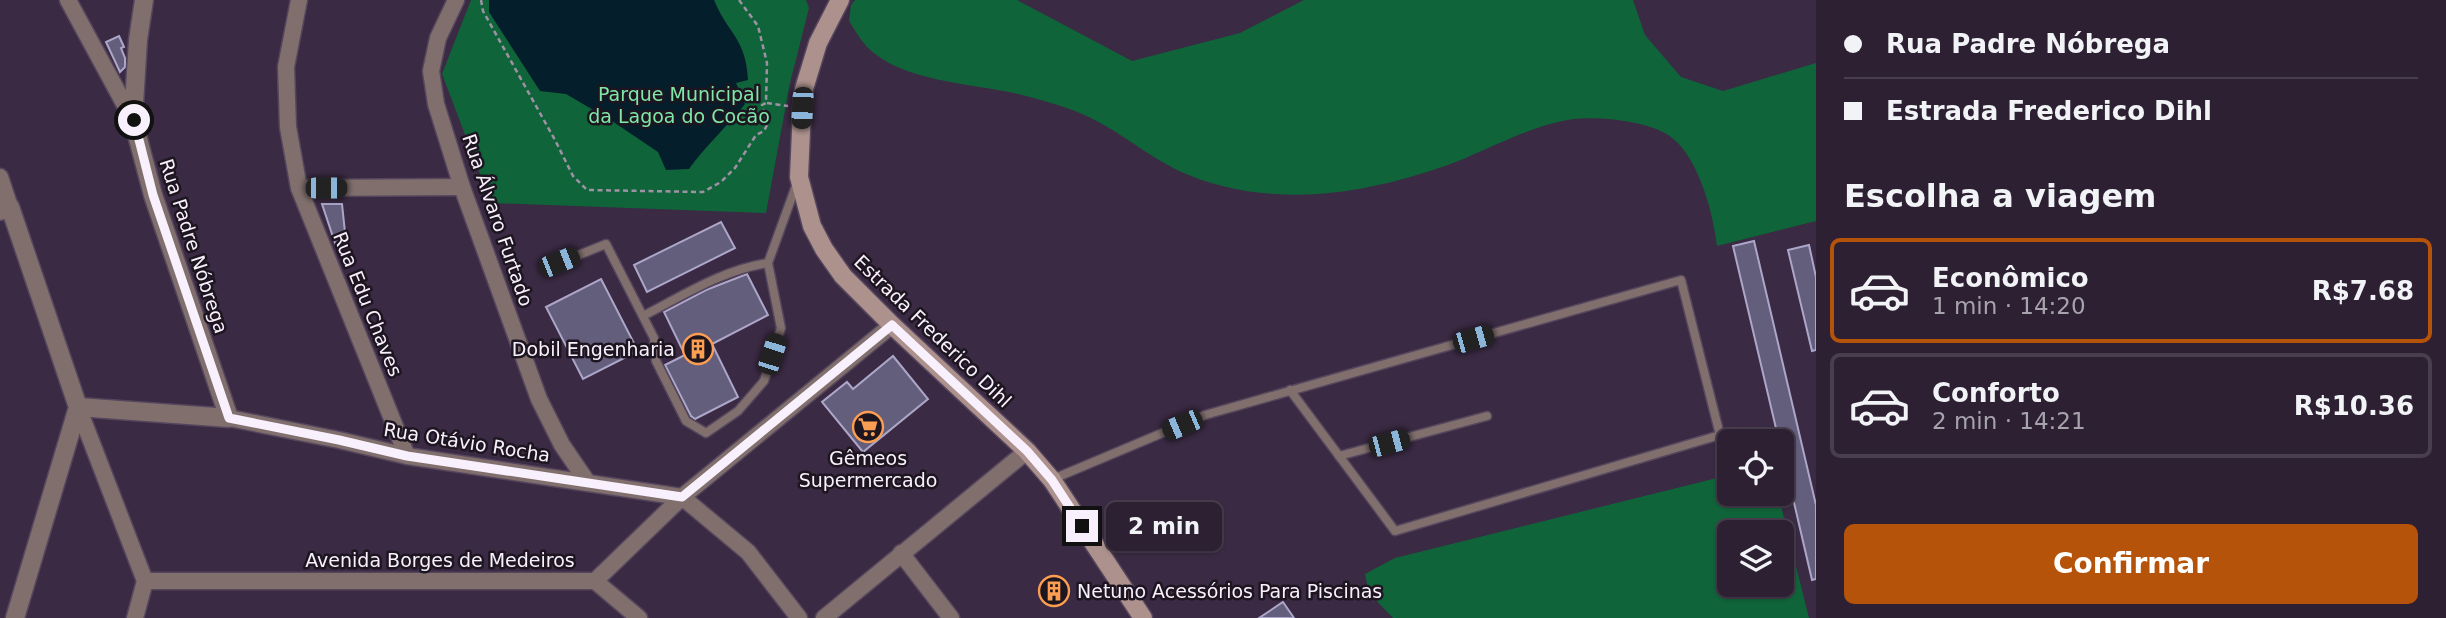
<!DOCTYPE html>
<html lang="pt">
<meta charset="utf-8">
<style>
body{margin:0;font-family:"DejaVu Sans",sans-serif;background:#382d3e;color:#f1f3f6;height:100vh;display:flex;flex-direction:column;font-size:26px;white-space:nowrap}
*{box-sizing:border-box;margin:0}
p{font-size:23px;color:#a6a3ac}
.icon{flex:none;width:38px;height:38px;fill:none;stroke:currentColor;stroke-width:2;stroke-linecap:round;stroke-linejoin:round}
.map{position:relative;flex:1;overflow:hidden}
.sheet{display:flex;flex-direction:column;background:#2c2032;width:630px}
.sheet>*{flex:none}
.guide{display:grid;align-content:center;height:154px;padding:0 28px;background:#2c2032}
.tools{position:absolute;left:1717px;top:429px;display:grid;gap:14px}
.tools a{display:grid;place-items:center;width:77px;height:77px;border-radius:10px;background:#2c2032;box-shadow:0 2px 5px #0004,0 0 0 2px #483e4d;font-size:35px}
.end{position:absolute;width:32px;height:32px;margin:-16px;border:9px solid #f8f0fd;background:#111;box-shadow:0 0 0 4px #111}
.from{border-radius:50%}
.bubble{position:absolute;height:49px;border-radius:10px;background:#2c2032;box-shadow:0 2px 5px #0004,0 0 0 2px #483e4d;font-size:23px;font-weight:600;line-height:49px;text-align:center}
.car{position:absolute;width:21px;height:42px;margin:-21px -10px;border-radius:9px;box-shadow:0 0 5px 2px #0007;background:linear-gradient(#222 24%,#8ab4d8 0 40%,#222 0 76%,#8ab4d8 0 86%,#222 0)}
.guide b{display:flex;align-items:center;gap:24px;height:66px;font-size:26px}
.guide b+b{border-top:2px solid #483e4d}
.guide i{width:18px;height:18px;background:#f1f3f6}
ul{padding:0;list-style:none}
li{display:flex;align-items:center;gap:21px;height:105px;margin:0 14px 10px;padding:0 14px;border:4px solid #483e4d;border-radius:10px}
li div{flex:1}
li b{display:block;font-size:26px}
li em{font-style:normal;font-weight:600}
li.current{border-color:#b45309}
li>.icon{width:63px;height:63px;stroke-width:1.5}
h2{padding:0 28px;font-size:32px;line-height:84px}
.cta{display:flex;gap:14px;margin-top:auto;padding:14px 28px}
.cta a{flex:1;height:80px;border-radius:10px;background:#b45309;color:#fff;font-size:28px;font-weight:600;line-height:80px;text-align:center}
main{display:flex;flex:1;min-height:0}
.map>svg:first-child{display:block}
.green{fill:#10643a;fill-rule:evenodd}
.water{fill:#041e2b}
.building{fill:#645e7d;stroke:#aca7c9;stroke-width:2}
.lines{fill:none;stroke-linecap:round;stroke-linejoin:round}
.service-casing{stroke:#55465d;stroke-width:11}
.minor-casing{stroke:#55465d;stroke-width:19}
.tertiary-casing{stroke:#55465d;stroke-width:21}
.secondary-casing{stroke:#55465d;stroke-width:21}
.path{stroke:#9e92a4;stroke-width:2.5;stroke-dasharray:5 3.5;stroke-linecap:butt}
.service{stroke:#806f6d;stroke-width:8}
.minor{stroke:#806f6d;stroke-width:16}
.tertiary{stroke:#806f6d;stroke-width:18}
.secondary{stroke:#ac918d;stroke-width:18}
.route{stroke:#f8f0fd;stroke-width:9}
.labels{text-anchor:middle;stroke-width:5;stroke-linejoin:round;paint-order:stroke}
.park-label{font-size:19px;fill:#7fe7a8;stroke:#1d1621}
.street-label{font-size:19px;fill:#f8f0fd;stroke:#1d1621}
.poi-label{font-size:19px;fill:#f8f0fd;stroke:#1d1621;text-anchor:end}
</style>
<main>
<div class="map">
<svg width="1816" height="618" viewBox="0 0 1816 618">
<rect width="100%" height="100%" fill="#3a2a43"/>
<!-- green -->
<g class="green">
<path d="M471 0H806L809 8 790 83 766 213 491 203 442 74Z"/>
<path d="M855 0H1017L1132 61 1240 33 1304 0H1633L1645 35 1681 77 1723 91 1816 63V221L1717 246C1713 213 1699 158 1671 137 1651 121 1598 116 1574 119 1529 125 1487 151 1445 166 1390 185 1332 198 1274 194 1242 192 1206 184 1177 170 1147 155 1121 133 1091 118 1071 108 1048 102 1026 96 978 83 904 84 867 47 860 39 854 29 849 21L851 5Z"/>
<path d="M1729 475V494H1778L1809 618H1393L1369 593 1365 574 1395 558ZM1782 532V584H1729V532Z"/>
</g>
<!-- water -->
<path class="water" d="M489 0H714C728 34 746 38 748 80L736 83 745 104C727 127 706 145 689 169L666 170 658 152 612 121 566 94 540 91 489 12Z"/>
<!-- building -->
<g class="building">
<path d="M119 36 124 47 121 48 125 58V67L120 72 106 42Z"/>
<path d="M322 204H342L346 242 336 246Z"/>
<path d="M721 222 735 248 647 292 634 265Z"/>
<path d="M1754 241 1816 505V579L1812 580 1782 451V441H1779L1733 246Z"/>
<path d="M1809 245 1816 277V350L1812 351 1788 250Z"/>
<path d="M747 274 768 315 712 344 738 397 695 419 691 416 665 365 685 355 664 312 706 290Z"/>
<path d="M601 279 638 351 583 379 546 307Z"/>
<path d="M893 356 928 399 863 452 822 402 847 382 853 389Z"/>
<path d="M1283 602 1294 618H1259Z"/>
</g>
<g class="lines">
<!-- service casing -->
<g class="service-casing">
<g id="service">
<path d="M559 263 606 244 654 338 656 361 686 421 706 433 738 411 764 381 781 328 768 263 797 183"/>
<path d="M643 316C684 295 722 270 768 263"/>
<path d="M1339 456 1487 416"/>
<path d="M1053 479 1205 415 1681 280 1720 435 1395 531 1290 390"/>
</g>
</g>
<!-- minor casing -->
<g class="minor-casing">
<g id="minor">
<path d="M68 0 133 120"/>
<path d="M299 0 286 67 288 127 299 188 407 456"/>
<path d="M456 0 438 38 431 71 436 104 462 187 539 399 562 445 588 483"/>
<path d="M0 177 10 207"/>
<path d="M299 188 462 187"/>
<path d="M78 407 145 581 135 618"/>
<path d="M229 418 339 440 407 456 682 497 748 552 799 618"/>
<path d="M901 553 951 618"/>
<path d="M145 581H595L682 497 892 325"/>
<path d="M595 581 639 618"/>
<path d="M824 618 1027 451"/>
</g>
</g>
<!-- tertiary casing -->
<g class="tertiary-casing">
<g id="tertiary">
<path d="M0 211 10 207 78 407 15 618"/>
<path d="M78 407 229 418 153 195 133 120 138 40 144 0"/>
</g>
</g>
<!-- secondary casing -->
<g class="secondary-casing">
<path id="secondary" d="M840 0 818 43 804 89 802 108 799 177 812 226 824 249 843 276 892 325 1027 451 1052 480 1143 618"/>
</g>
<!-- path -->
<g class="path">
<path d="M481 0 483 11 555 140 573 176 587 190 703 192 721 182 735 168 756 135 764 131 768 123 762 105 766 103 767 63 758 26 739 0"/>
<path d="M767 103 788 106"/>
</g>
<!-- service -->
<use href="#service" class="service"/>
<!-- minor -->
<use href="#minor" class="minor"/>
<!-- tertiary -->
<use href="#tertiary" class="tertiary"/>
<!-- secondary -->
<use href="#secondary" class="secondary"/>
</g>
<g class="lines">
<!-- route -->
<path class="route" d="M134 120 153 195 229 418 339 440 407 456 682 497 892 325 1027 451 1052 480 1082 526"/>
</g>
<!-- icons -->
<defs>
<g id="building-ring" transform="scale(1.575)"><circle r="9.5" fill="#1d1621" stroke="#fb9e51" stroke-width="1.5"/><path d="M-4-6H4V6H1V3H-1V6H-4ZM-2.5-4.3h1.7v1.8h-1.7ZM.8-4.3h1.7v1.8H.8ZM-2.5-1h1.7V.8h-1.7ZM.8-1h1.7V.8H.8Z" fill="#fb9e51"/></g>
<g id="supermarket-ring" transform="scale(1.575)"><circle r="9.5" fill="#1d1621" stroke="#fb9e51" stroke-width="1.5"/><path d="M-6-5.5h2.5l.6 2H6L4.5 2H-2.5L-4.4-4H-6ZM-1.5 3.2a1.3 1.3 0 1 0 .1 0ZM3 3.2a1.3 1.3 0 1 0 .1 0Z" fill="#fb9e51"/></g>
</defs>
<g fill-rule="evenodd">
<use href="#building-ring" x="698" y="349"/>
<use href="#supermarket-ring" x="868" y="427"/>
<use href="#building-ring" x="1054" y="591"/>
</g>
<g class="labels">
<!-- park labels -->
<g class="park-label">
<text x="679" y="101">Parque Municipal<tspan x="679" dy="22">da Lagoa do Cocão</tspan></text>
</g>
<!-- street labels -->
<g class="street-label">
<text transform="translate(498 220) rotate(71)" y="7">Rua Álvaro Furtado</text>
<text transform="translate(194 246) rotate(72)" y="7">Rua Padre Nóbrega</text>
<text transform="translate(368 304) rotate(68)" y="7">Rua Edu Chaves</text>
<text transform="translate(933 331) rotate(44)" y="7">Estrada Frederico Dihl</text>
<text transform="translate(467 442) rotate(9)" y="7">Rua Otávio Rocha</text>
<text x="440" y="567">Avenida Borges de Medeiros</text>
</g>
<!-- poi labels -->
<g class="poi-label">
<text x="675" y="356">Dobil Engenharia</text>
<text x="868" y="465" text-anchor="middle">Gêmeos<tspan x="868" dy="22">Supermercado</tspan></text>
<text x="1077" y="598" text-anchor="start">Netuno Acessórios Para Piscinas</text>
</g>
</g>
</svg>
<div class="tools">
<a><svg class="icon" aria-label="locate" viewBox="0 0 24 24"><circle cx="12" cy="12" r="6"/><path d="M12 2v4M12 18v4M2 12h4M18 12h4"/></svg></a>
<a><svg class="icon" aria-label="layers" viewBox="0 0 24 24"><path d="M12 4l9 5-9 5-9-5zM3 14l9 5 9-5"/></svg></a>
</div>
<i class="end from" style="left:134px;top:120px"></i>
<i class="end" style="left:1082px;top:526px"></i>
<div class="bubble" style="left:1106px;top:502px;width:116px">2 min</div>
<i class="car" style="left:802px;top:108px;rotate:183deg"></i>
<i class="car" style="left:326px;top:188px;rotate:90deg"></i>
<i class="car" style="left:559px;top:262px;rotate:68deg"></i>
<i class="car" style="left:1473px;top:339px;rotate:74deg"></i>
<i class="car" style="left:772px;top:354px;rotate:18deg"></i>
<i class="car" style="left:1182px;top:425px;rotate:247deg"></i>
<i class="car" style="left:1389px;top:443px;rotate:75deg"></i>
</div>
<section class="sheet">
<div class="guide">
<b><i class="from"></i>Rua Padre Nóbrega</b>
<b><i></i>Estrada Frederico Dihl</b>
</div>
<h2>Escolha a viagem</h2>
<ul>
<li class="current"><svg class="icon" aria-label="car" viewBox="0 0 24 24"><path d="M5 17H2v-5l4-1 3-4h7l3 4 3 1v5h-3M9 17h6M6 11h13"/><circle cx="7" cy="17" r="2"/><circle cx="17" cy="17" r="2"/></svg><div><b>Econômico</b><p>1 min · 14:20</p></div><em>R$7.68</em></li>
<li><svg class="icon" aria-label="car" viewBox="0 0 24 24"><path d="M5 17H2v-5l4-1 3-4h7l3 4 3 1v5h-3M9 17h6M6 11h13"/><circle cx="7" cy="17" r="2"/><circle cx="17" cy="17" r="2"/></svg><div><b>Conforto</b><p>2 min · 14:21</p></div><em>R$10.36</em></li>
</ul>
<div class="cta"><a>Confirmar</a></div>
</section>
</main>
